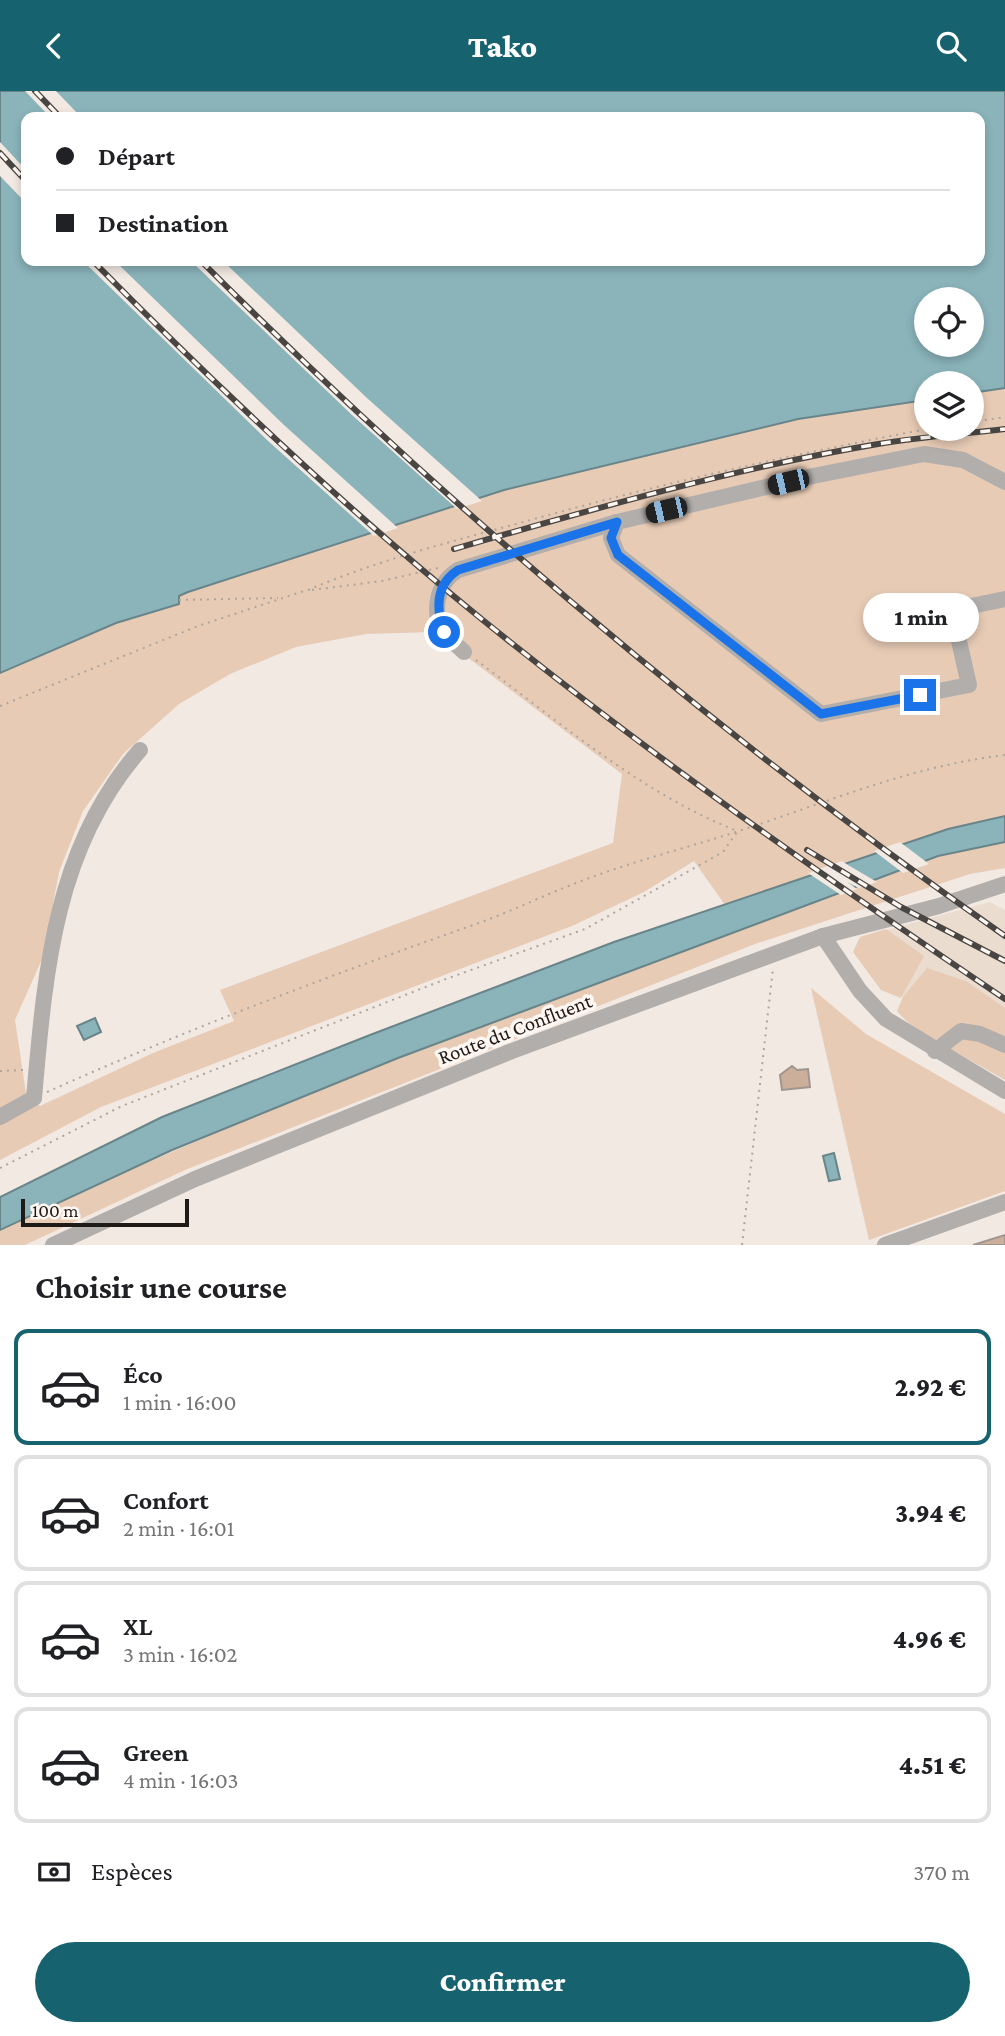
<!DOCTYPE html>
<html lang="fr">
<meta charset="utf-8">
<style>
body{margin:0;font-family:"Crimson Pro",serif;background:#f6f6f6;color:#202124;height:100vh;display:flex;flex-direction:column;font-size:26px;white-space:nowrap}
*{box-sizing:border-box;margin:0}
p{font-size:23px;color:#757577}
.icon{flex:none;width:38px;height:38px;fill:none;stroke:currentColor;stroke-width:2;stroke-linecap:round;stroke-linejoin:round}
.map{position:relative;height:1154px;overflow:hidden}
.side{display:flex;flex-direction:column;background:#fff;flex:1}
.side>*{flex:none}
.banner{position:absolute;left:21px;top:21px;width:964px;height:154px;border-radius:14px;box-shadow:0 4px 10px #0003;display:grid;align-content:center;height:154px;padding:0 35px;background:#fff}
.fabs{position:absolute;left:914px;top:196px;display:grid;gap:14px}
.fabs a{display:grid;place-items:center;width:70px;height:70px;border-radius:50%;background:#fff;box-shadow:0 4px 10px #0003;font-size:35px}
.scale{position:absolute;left:21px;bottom:18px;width:168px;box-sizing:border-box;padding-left:7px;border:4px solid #1d1a18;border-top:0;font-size:19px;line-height:24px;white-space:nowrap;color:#1d1a18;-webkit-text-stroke:5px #fef6f1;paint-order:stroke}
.end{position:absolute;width:32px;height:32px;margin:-16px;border:9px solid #1a73e8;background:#fff;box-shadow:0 0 0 4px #fff}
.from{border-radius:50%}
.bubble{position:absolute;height:49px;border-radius:24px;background:#fff;box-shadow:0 4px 10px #0003;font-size:23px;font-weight:800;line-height:49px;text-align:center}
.car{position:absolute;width:21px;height:42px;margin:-21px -10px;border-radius:9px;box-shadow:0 0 5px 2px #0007;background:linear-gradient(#222 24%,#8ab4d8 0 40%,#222 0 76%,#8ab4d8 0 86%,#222 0)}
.banner b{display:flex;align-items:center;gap:24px;height:66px;font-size:26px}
.banner b+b{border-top:2px solid #e0e0e0}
.banner i{width:18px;height:18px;background:#202124}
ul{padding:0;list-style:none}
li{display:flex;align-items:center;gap:21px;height:116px;margin:0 14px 10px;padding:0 21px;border:4px solid #e0e0e0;border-radius:14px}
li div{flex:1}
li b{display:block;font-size:26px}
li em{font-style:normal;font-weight:800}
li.current{border-color:#16626e}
li>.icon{width:63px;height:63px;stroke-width:1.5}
h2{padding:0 35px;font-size:32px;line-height:84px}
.pay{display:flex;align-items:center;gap:18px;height:77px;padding:0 35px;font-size:26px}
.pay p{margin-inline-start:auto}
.cta{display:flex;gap:14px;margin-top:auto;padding:14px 35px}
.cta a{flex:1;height:80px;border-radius:42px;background:#16626e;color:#fff;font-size:28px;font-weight:800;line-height:80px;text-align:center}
header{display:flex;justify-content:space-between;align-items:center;height:91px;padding:0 35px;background:#16626e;color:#fff;font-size:32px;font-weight:800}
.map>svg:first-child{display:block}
.built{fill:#ebdcd0}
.green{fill:#e7cbb5;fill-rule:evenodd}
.water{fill:#8ab3ba;stroke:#698589;stroke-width:2;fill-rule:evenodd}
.pier{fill:#f2e9e2}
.building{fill:#ccaf9a;stroke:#9f9690;stroke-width:2}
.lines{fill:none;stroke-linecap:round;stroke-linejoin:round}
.path{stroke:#ada6a0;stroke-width:2;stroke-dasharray:2 5;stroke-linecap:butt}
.minor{stroke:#b2aeab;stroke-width:16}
.rail-casing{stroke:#494542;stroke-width:6}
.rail{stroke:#fef6f1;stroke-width:3.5;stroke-dasharray:10;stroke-linecap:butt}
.route{stroke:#1a73e8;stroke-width:9}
.labels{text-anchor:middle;stroke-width:7;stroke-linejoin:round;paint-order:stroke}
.street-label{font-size:21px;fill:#1d1a18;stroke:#fef6f1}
</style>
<header><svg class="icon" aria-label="back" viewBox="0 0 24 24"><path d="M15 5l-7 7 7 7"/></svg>Tako<svg class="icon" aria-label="search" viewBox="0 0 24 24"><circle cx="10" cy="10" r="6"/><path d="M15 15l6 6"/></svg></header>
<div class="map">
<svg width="1005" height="1154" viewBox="0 0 1005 1154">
<rect width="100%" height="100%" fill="#f2e9e2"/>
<!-- built -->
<path class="built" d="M990 811 1005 819V972L943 919 903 906 860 846Z"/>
<!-- green -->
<g class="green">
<path d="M1005 297V725L948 738 725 814 694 770 644 801 572 835 101 1016 0 1069V582L116 532 178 513 179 505 188 501 504 399 798 328 926 309V338H971V302ZM434 541 622 683 613 752 220 899 234 930 153 962 40 1015 26 1002 15 929 43 866 59 781 83 720 123 663 179 613 230 583 296 556 366 543Z"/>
<path d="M1005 751V777L970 783 755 853 185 1079 25 1154H0V1139L21 1128C320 991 629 876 938 765Z"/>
<path d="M886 838 924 865 901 907 881 899 853 861 860 846Z"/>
<path d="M927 877 966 890 1005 917V949C975 936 965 926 937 949 921 942 909 934 897 920L903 906Z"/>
<path d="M811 897 866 943 1005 1023V1100L869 1149Z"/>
<path d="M961 944 1005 959V989L947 956Z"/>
</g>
<!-- water -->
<g class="water">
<path d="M0 0H1005V297L971 302V292H926V309L798 328 504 399 188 501 179 505V513L116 532 0 582ZM26 26H980V170H26ZM926 208H971V254H926Z"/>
<path d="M1005 725V751L938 765 398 967 172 1059 0 1139V1106L162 1026 370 944 614 851 948 738Z"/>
<path d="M95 927 101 941 84 949 77 935Z"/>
<path d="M834 1062 840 1088 829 1090 823 1065Z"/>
</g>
<!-- pier -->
<g class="pier">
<path d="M25 0H56L81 26H50Z"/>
<path d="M0 51 26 79V112L0 85Z"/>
<path d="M83 170H115L284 334 398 437 374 445 267 349Z"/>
<path d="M191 170H223L367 307 482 410 457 418 352 324Z"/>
<path d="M900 751 929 773 903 782 874 760Z"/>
<path d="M842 770 848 774 877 791 859 797 847 791 857 798 841 804 808 782Z"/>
</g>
<!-- building -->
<g class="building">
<path d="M792 975 797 979 808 978 810 996 782 999 780 984Z"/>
<path d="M1005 1144V1154H973Z"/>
</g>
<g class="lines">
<!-- path -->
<g class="path">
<path d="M971 331 1005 326"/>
<path d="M308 499C376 470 449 451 520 432 654 394 790 364 927 338"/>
<path d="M312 499 382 490 438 477"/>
<path d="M179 509 278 507"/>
<path d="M476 569C558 630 641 702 737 740"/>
<path d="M0 615 198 535 307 499"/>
<path d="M0 980 23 979"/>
<path d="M47 1001C188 938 331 884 476 833 513 820 548 802 584 789 634 770 686 757 736 741 825 712 911 675 1005 664"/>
<path d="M0 1077 122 1015 446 888 585 838 723 761 737 741"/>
<path d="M742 1154 773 877"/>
</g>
<!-- minor -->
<g class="minor">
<path d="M1005 391 963 369 924 363 813 385 617 431 611 447 618 464 821 623 969 594 952 519 1005 508"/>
<path d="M464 561C457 554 448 548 443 540 431 519 438 491 458 479L617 431"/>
<path d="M823 845 860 900 886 928 1005 1000"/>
<path d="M935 960 961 940 980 943 1005 954"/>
<path d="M0 1026 34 1007C45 882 54 757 140 659"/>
<path d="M53 1154 195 1088 512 960 823 845 939 815 1005 793"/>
<path d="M885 1154 1005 1111"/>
</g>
<!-- rail casing -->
<g class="rail-casing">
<g id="rail">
<path d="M35 0 60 26"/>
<path d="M0 62 26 90"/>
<path d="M93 170C217 296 346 418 484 530 651 665 827 788 1005 908"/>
<path d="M201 170C448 417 719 645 1005 845"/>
<path d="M454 458C593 418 735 377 878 353 920 346 963 343 1005 338"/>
<path d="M807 759 901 816 1005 870"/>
</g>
</g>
<!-- rail -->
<use href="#rail" class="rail"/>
</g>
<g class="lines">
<!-- route -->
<path class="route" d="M444 541C436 518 435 494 458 479L617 431 611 447 618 464 821 623 920 604"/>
</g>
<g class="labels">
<!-- street labels -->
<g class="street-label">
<text transform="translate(515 938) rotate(-21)" y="7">Route du Confluent</text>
</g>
</g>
</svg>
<div class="fabs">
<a><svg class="icon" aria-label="locate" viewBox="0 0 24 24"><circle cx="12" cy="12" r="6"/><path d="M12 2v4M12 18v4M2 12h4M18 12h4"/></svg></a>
<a><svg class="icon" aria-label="layers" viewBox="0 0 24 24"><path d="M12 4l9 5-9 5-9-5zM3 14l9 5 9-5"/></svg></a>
</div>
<div class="scale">100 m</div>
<i class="end from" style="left:444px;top:541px"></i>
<i class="end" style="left:920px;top:604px"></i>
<div class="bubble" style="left:863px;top:502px;width:116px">1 min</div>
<i class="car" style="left:788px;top:391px;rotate:257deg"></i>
<i class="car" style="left:666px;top:419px;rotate:257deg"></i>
<div class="banner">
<b><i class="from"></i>Départ</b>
<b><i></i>Destination</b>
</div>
</div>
<section class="side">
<h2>Choisir une course</h2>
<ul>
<li class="current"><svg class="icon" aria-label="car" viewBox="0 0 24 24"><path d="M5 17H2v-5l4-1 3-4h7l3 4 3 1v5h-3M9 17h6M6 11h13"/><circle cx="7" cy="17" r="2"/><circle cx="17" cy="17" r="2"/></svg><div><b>Éco</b><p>1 min · 16:00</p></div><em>2.92 €</em></li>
<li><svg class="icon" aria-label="car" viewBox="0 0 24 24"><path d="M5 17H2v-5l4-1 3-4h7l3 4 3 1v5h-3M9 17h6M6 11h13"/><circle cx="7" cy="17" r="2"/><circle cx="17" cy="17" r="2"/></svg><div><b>Confort</b><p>2 min · 16:01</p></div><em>3.94 €</em></li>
<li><svg class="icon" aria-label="car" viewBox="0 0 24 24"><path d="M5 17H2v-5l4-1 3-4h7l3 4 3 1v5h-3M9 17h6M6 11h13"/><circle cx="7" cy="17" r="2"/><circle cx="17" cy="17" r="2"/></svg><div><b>XL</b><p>3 min · 16:02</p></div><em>4.96 €</em></li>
<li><svg class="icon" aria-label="car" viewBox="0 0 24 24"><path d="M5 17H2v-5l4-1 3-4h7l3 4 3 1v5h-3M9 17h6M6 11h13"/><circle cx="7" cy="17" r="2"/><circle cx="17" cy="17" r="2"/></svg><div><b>Green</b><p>4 min · 16:03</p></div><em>4.51 €</em></li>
</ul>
<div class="pay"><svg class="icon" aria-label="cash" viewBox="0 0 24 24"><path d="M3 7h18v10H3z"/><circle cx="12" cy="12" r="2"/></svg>Espèces<p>370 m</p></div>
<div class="cta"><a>Confirmer</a></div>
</section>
